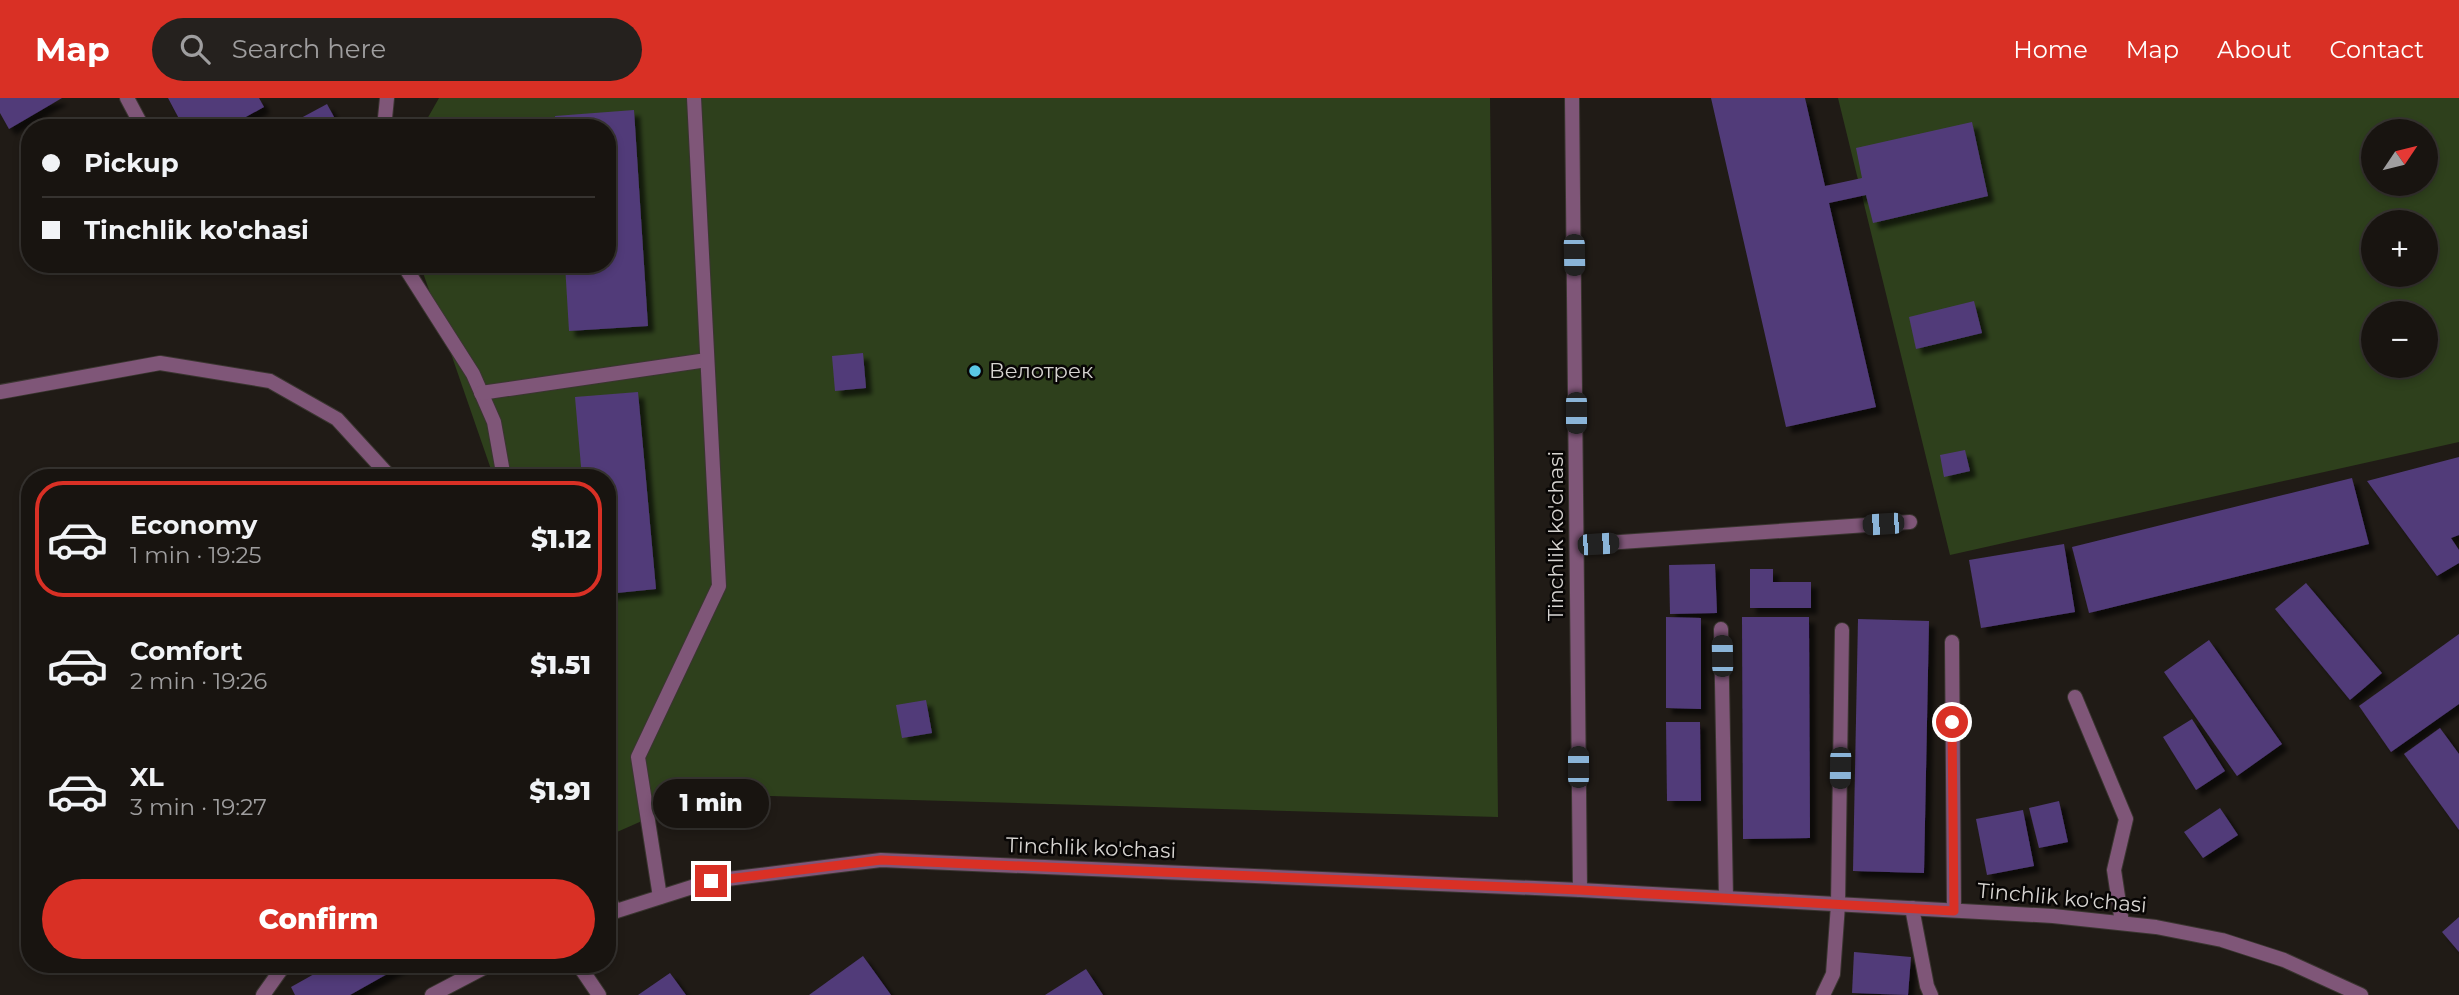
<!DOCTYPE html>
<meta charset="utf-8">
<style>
body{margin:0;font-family:Montserrat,sans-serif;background:#25211e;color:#f1f3f6;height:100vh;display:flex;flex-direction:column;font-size:26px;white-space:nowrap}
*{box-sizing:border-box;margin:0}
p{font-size:23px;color:#9f9e9f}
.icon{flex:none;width:38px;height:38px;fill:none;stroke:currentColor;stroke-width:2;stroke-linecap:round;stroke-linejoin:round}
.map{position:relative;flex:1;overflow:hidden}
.sheet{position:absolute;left:21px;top:371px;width:595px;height:504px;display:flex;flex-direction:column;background:#181410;border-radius:28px;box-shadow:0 4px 10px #0003,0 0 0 2px #363330}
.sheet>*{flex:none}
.guide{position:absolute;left:21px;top:21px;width:595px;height:154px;border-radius:28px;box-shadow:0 4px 10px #0003,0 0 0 2px #363330;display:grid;align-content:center;height:154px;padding:0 21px;background:#181410}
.needle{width:46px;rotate:55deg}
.buttons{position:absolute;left:2361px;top:21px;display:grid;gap:14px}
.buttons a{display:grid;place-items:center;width:77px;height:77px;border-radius:50%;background:#181410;box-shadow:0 4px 10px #0003,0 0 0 2px #363330;font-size:35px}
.end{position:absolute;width:32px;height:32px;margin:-16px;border:9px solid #d93025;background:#fff;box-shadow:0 0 0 4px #fff}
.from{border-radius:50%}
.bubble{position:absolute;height:49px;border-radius:24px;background:#181410;box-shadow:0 4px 10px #0003,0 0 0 2px #363330;font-size:23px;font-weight:800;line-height:49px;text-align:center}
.car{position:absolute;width:21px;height:42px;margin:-21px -10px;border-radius:9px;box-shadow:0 0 5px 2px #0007;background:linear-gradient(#222 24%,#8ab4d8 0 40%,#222 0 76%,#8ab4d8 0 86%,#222 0)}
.guide b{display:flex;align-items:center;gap:24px;height:66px;font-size:26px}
.guide b+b{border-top:2px solid #363330}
.guide i{width:18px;height:18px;background:#f1f3f6}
ul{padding:12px 0 0;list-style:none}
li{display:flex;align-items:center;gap:21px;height:116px;margin:0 14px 10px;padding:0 7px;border:4px solid transparent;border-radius:28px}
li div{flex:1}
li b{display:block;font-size:26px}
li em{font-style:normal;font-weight:800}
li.on{border-color:#d93025}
li>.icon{width:63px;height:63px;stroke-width:1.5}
.button{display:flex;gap:14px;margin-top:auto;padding:14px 21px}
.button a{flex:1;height:80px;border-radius:42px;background:#d93025;color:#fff;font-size:28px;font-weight:800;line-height:80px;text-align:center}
header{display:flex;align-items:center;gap:42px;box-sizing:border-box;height:98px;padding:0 35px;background:#d93025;color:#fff}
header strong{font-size:33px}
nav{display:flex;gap:38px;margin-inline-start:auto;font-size:24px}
.search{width:490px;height:63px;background:#25211e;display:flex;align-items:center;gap:18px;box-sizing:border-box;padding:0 24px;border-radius:38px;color:#9f9e9f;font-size:26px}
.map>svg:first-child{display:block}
.green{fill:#2e401c;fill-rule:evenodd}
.building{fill:#513b79;filter:url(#shadow)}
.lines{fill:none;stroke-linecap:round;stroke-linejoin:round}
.service-casing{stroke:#3a3530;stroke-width:16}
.minor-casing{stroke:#3a3530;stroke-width:16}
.tertiary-casing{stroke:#3a3530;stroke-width:16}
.service{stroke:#7f5678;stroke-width:14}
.minor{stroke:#7f5678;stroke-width:14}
.tertiary{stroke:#7f5678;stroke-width:14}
.route{stroke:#d93025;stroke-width:9}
.poi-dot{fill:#5ac8e6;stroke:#080605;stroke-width:2.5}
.labels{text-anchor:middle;stroke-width:5;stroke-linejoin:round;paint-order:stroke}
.poi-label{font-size:21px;fill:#d7d4d1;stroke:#080605;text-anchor:start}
.street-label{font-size:21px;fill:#d7d4d1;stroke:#080605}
</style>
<header>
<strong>Map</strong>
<div class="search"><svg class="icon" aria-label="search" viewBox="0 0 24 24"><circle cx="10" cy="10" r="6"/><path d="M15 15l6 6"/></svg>Search here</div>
<nav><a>Home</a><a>Map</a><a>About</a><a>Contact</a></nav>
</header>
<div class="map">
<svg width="2459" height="897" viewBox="0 0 2459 897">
<defs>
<filter id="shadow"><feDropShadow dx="6" dy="6" stdDeviation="2" flood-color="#0009"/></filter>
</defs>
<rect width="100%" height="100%" fill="#201b16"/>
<!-- green -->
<g class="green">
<path d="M439 0H1490L1498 719 703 696 617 734 607 706V380H494L420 166H607V30H422Z"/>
<path d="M1838 0H2459V344L1950 457ZM2373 33H2426V86H2373ZM2373 124H2426V177H2373ZM2373 215H2426V268H2373Z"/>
</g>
<!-- building -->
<g class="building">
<path d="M0 0H62L9 31 0 15Z"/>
<path d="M168 0H259L264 9 226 30H184Z"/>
<path d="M1711 0H1805L1825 88 1862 80 1856 50 1972 24 1988 98 1873 125 1866 97 1829 105 1876 309 1786 329Z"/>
<path d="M327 6 340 30H306L301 20Z"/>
<path d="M634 12 648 228 569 233 565 166H607V30H556L555 18Z"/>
<path d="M1974 203 1982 235 1916 251 1909 219Z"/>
<path d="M863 255 866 290 835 293 832 258Z"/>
<path d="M638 294 656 491 607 496V380H582L575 299Z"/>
<path d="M1965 352 1970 373 1944 379 1940 357Z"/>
<path d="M2459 359V437L2451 440 2459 452V465L2437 478 2367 383Z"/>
<path d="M2352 380 2369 446 2089 515 2072 449Z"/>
<path d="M2064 446 2075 514 1981 530 1969 462Z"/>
<path d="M1715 466 1717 515 1670 516 1669 467Z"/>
<path d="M1750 471H1773V484H1811V510H1750Z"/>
<path d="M2306 485 2382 575 2350 602 2275 511Z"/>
<path d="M1666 519 1701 520V611L1666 610Z"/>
<path d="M1742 519H1809L1810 740 1743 741Z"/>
<path d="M1858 521 1929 523 1924 775 1853 773Z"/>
<path d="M2459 536V606L2391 654 2359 608Z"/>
<path d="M2209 542 2282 646 2237 678 2164 574Z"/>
<path d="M926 602 932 635 902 640 896 607Z"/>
<path d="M2192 621 2225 673 2196 692 2163 639Z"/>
<path d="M1666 624H1700L1701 703H1667Z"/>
<path d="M2440 630 2459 656V732L2404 656Z"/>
<path d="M2059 703 2068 744 2039 750 2029 710Z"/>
<path d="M2220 710 2238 737 2203 760 2184 734Z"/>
<path d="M2023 712 2034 768 1987 777 1976 721Z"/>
<path d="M2459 819V854L2442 834Z"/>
<path d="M1854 854 1911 859 1908 897 1852 895Z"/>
<path d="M863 858 891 897H809Z"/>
<path d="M332 866H405L350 897H295L291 889Z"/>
<path d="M1086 871 1103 897H1045Z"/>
<path d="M670 875 686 897H638Z"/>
</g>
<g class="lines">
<!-- service casing -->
<g class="service-casing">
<g id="service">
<path d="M127 0 143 30"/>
<path d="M384 30 387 0"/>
<path d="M403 166 473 276 494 324 504 380"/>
<path d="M481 295 707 262"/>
<path d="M1577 447 1910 424"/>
<path d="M1721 531 1726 800"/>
<path d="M1952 544 1954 812"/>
<path d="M2075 599 2126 721 2114 772 2122 825"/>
<path d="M607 797 615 813"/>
<path d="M660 799 638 659 719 488 694 0"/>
<path d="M1912 810 1927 888 1931 897"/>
<path d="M578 866 599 897"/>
<path d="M1823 897 1833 876 1838 807 1842 532"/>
</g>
</g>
<!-- minor casing -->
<g class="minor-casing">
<g id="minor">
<path d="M0 294 160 265 270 283 337 321 391 380"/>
<path d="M263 897 285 866"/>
</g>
</g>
<!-- tertiary casing -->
<g class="tertiary-casing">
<g id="tertiary">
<path d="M1572 0 1580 792"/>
<path d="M607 816 711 783 881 762 1580 792 2053 818 2156 829 2222 842 2284 862 2361 897"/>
<path d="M432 897 491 866"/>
</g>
</g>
<!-- service -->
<use href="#service" class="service"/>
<!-- minor -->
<use href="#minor" class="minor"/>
<!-- tertiary -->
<use href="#tertiary" class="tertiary"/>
</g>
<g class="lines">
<!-- route -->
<path class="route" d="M711 783 881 762 1580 792 1954 813 1952 624"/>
</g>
<!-- markers -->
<circle class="poi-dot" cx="975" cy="273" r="7"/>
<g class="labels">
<!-- poi labels -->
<g class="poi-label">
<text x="989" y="280">Велотрек</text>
</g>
<!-- street labels -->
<g class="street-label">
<text transform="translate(1556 438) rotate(-90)" y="7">Tinchlik ko'chasi</text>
<text transform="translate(1091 750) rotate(2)" y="7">Tinchlik ko'chasi</text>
<text transform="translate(2062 800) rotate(5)" y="7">Tinchlik ko'chasi</text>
</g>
</g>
</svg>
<div class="buttons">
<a><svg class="needle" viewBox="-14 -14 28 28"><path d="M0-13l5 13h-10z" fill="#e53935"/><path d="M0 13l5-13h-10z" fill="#9f9e9f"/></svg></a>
<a>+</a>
<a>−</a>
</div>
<i class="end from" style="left:1952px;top:624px"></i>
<i class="end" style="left:711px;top:783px"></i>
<div class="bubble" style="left:653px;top:681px;width:116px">1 min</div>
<i class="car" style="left:1574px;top:157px;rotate:179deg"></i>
<i class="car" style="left:1576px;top:315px;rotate:180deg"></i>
<i class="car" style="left:1883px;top:426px;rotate:266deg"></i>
<i class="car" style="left:1598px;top:446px;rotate:86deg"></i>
<i class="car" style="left:1722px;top:558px;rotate:359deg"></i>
<i class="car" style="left:1578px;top:669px;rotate:0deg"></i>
<i class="car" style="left:1840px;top:670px;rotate:181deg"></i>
<div class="guide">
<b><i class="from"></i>Pickup</b>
<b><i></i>Tinchlik ko'chasi</b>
</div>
<section class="sheet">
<ul>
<li class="on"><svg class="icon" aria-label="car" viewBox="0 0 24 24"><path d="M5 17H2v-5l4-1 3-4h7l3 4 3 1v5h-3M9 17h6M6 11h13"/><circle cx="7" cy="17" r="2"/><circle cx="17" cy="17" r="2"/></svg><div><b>Economy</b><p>1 min · 19:25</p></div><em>$1.12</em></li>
<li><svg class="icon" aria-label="car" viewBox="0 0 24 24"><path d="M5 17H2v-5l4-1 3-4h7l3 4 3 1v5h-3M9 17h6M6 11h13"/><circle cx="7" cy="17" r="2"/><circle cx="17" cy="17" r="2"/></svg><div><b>Comfort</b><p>2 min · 19:26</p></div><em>$1.51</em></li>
<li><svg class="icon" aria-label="car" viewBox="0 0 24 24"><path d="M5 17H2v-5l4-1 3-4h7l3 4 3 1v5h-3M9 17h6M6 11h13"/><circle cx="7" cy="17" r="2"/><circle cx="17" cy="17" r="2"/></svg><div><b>XL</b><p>3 min · 19:27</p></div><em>$1.91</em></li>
</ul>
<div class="button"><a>Confirm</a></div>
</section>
</div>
